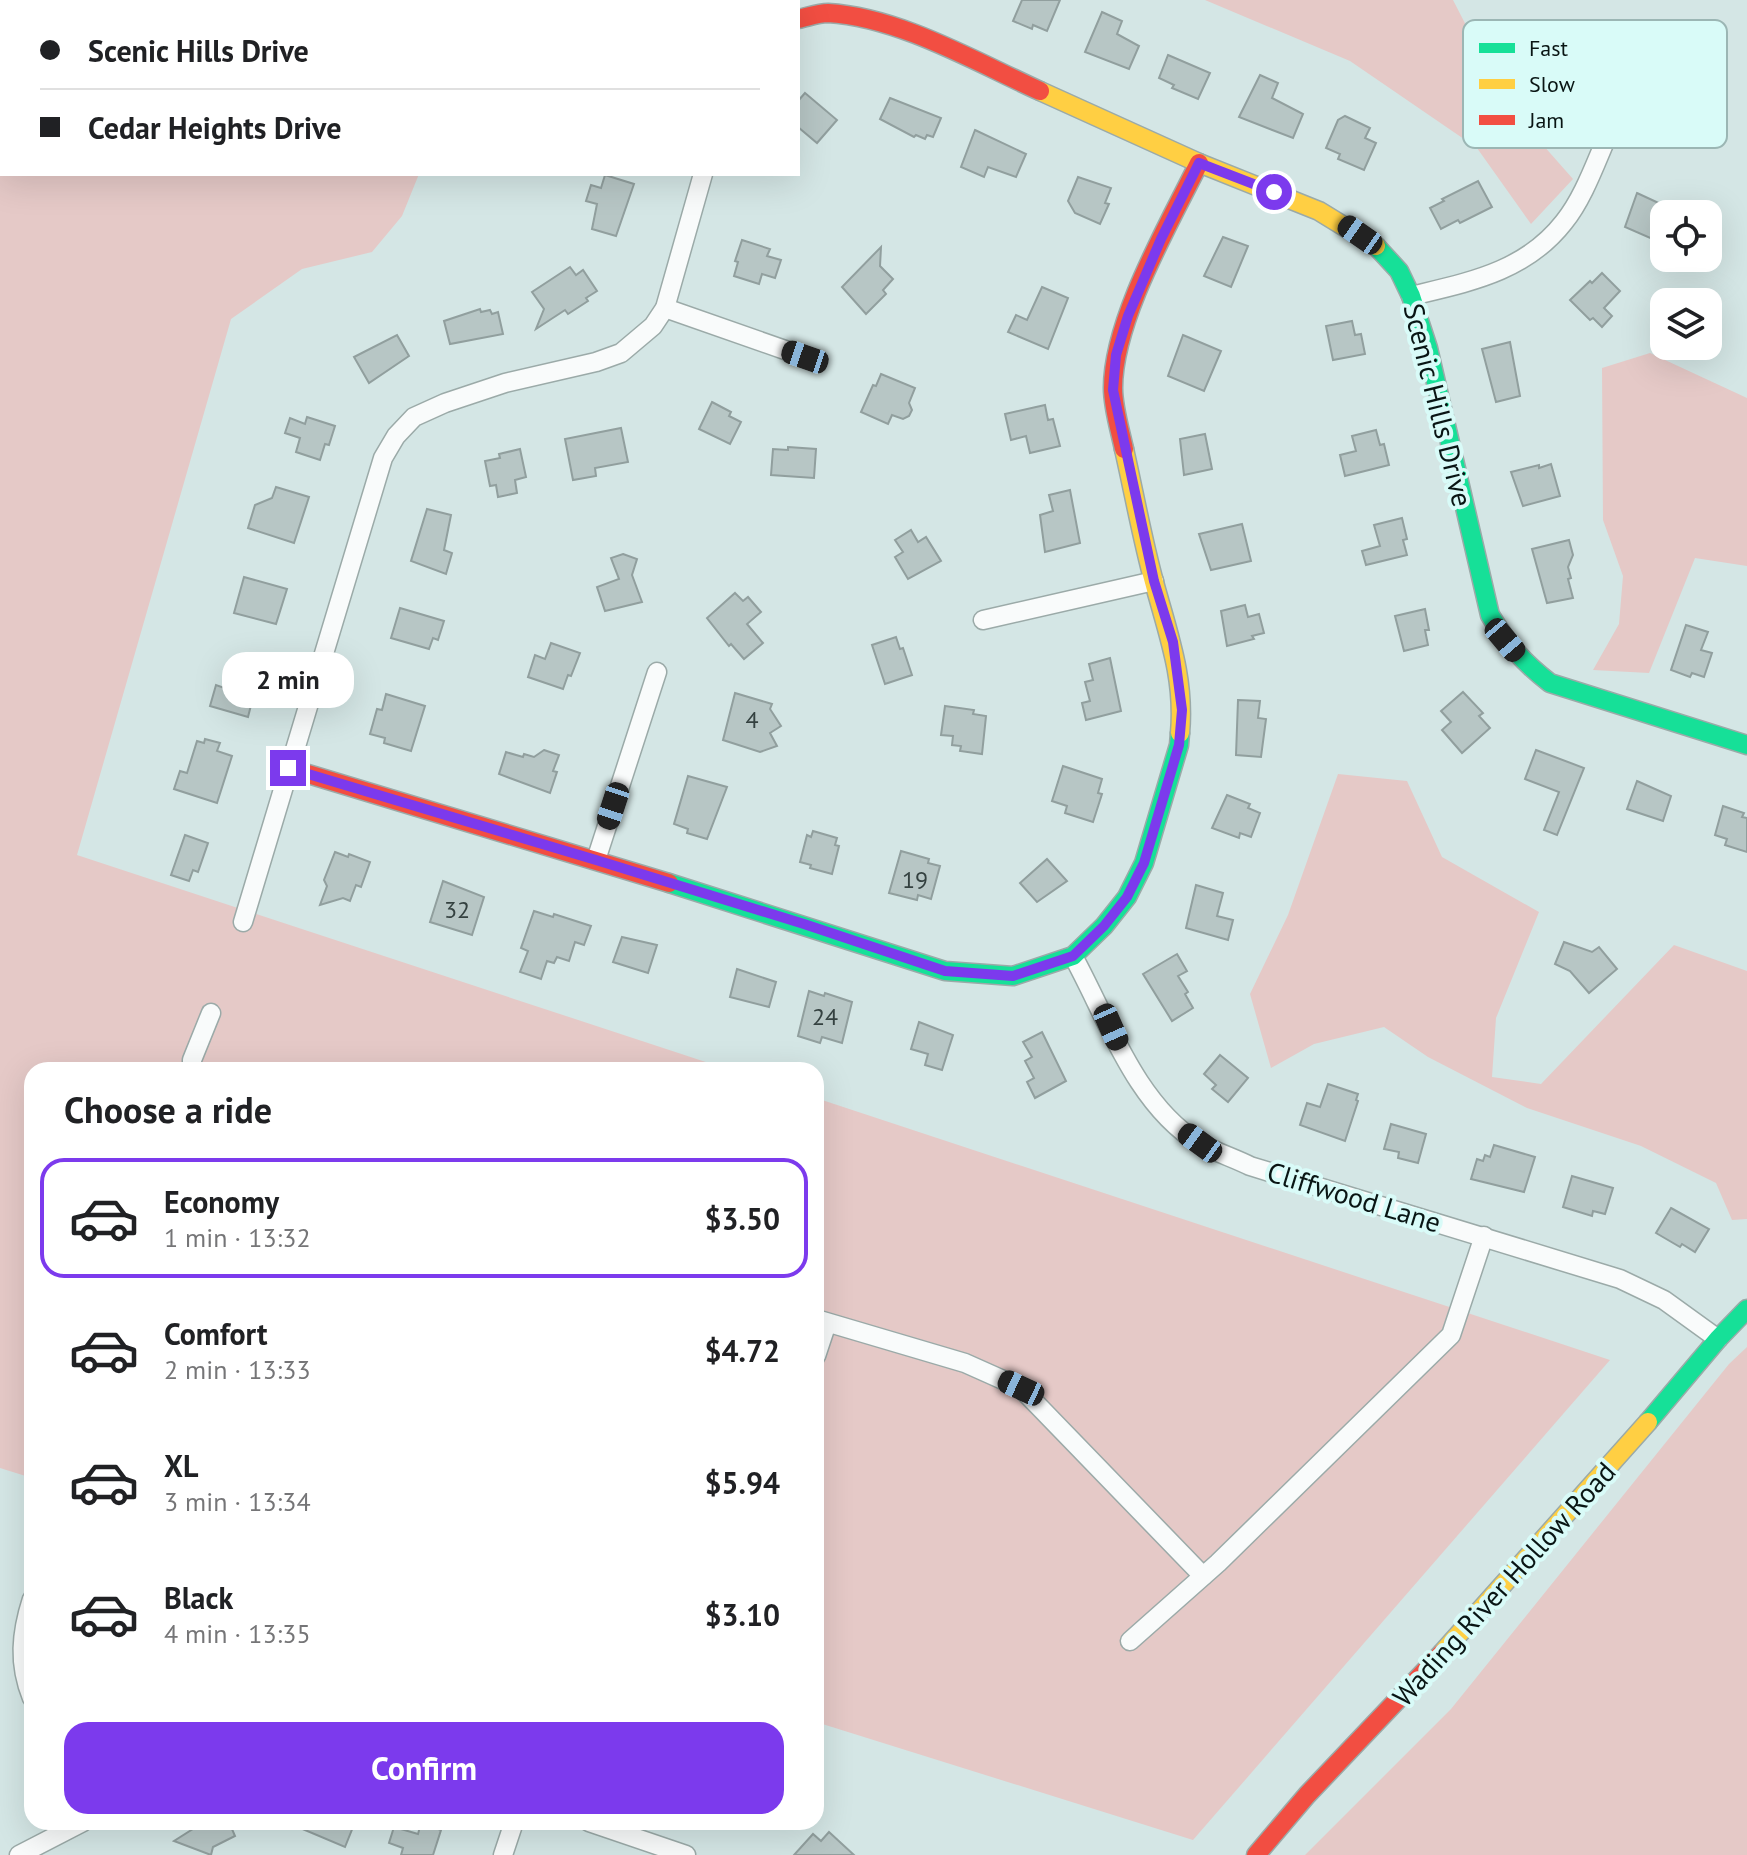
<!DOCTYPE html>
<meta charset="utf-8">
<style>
body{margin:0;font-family:"PT Sans",sans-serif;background:#f6f6f6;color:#202124;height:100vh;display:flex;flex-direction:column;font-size:30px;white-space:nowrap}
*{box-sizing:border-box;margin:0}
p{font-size:26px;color:#757577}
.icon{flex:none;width:44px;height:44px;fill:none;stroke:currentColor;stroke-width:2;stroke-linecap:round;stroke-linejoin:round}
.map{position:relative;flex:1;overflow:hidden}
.side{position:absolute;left:24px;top:1062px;width:800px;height:768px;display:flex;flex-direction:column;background:#fff;border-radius:24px;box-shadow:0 8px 32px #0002}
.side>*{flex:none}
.guide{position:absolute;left:0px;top:0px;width:800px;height:176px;box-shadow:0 8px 32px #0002;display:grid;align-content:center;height:176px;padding:0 40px;background:#fff}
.buttons{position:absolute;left:1650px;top:200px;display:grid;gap:16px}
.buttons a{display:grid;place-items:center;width:72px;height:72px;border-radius:16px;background:#fff;box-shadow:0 8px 32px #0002;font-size:40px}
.end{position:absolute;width:36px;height:36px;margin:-18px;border:10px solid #7c3aed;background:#fff;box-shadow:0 0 0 4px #fff}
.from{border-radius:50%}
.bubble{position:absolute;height:56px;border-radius:24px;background:#fff;box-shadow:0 8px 32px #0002;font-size:26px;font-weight:600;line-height:56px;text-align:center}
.car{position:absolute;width:24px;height:48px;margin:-24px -12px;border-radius:10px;box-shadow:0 0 6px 2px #0007;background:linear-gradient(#222 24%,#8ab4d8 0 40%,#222 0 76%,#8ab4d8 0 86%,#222 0)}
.guide b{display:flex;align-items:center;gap:28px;height:76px;font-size:30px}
.guide b+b{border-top:2px solid #e0e0e0}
.guide i{width:20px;height:20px;background:#202124}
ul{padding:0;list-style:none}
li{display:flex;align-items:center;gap:24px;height:120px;margin:0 16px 12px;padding:0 24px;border:4px solid transparent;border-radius:24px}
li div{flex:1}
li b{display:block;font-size:30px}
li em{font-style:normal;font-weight:600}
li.on{border-color:#7c3aed}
li>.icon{width:72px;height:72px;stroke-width:1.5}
h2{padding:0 40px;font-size:36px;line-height:96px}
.cta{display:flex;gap:16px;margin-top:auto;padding:16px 40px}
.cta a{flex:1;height:92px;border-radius:24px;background:#7c3aed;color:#fff;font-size:32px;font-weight:600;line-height:92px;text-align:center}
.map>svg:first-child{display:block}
.green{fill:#e5c9c7}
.building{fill:#b7c6c5;stroke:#919f9e;stroke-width:2}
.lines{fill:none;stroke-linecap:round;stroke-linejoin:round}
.street-casing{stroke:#9baaa8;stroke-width:21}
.fast-casing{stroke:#9baaa8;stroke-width:21}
.slow-casing{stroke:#9baaa8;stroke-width:21}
.jam-casing{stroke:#9baaa8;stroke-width:21}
.street{stroke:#f9fbfb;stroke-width:18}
.fast{stroke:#16e098;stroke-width:18}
.slow{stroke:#ffcf43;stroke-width:18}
.jam{stroke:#f24e42;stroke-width:18}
.route{stroke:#7c3aed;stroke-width:10}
.labels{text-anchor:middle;stroke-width:8;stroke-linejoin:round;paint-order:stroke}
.number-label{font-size:24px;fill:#344140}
.street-label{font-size:28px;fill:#091514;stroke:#d9fbf8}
.key{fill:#d9fbf8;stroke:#9bb6b4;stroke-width:2}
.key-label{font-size:22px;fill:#091514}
</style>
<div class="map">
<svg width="1747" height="1855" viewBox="0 0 1747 1855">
<rect width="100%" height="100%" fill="#d4e6e5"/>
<!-- green -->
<g class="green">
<path d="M0 0H478L2 2V174H419L402 216 372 252 302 269 231 319 77 855 730 1070H32V1478L0 1468Z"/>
<path d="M1205 0H1453L1506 103 1573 179 1531 224 1477 148 1350 61Z"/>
<path d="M1650 353 1747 398V566L1695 558 1649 673 1593 670 1619 624 1623 576 1603 520 1602 368Z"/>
<path d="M1338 774 1407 781 1442 857 1539 912 1496 1018 1492 1077 1541 1084 1674 945 1747 971V1219L1732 1220 1716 1183 1641 1146 1527 1108 1428 1057 1384 1027 1314 1044 1271 1068 1250 994 1288 915Z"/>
<path d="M816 1098 1610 1360 1193 1840 816 1722Z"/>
<path d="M1747 1347V1855H1305L1451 1709 1729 1364Z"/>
</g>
<!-- building -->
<g class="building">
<path d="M1022 0H1060L1047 31 1033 25 1032 29 1013 21Z"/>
<path d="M1102 12 1122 21 1117 34 1139 46 1129 69 1085 52Z"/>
<path d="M1168 55 1210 73 1198 99 1172 88 1174 85 1159 78Z"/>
<path d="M1260 75 1278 83 1272 98 1303 114 1293 138 1239 117Z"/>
<path d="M805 93 837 120 817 143 798 127V101Z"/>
<path d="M890 98 941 118 933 137 927 135 925 139 916 135 914 137 880 119Z"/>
<path d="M1345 116 1370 128 1365 138 1376 143 1364 170 1338 159 1340 154 1326 148 1338 120Z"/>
<path d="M975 130 1026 154 1016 177 988 167 984 177 961 167Z"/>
<path d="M605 175 634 184 616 236 592 229 597 204 586 201 591 185 601 188Z"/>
<path d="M1078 177 1111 188 1105 203 1109 204 1100 224 1075 213 1068 201Z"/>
<path d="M1478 181 1492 207 1460 223 1458 220 1441 229 1430 208 1444 201 1442 199Z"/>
<path d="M1637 193 1663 205 1656 220 1664 223V244L1625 227Z"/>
<path d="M1223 237 1248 246 1231 287 1204 276Z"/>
<path d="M742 240 770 249 767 256 781 260 775 278 762 274 759 284 734 276 738 262 735 261Z"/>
<path d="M881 247 880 266 893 279 883 290 886 294 866 314 842 287Z"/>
<path d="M570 267 576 275 583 270 597 291 586 298 588 301 568 314 565 310 536 329 544 309 532 292Z"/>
<path d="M1602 273 1620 291 1604 308 1612 316 1602 327 1593 318 1590 320 1570 300 1590 281 1592 283Z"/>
<path d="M1042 287 1068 298 1048 349 1008 332 1016 315 1027 320Z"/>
<path d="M480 309 481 312 490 310 492 314 498 312 503 334 450 344 444 321Z"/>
<path d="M1352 321 1355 335 1361 334 1365 354 1333 360 1326 326Z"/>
<path d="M397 335 409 356 369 383 354 357Z"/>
<path d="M1183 335 1221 351 1204 391 1168 376Z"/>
<path d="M1510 342 1520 396 1496 402 1482 349Z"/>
<path d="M881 374 915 388 909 403 912 410 909 416 903 419 892 415 888 424 861 412 873 385 876 386Z"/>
<path d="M712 402 731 412 729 416 741 422 730 444 699 429Z"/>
<path d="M1045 405 1048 420 1053 419 1060 446 1030 453 1026 436 1011 440 1005 414Z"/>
<path d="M307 417 335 426 329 445 325 444 320 460 296 452 300 438 285 433 290 418 305 424Z"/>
<path d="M621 428 628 462 595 468 596 476 573 480 565 439Z"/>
<path d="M1376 430 1380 445 1384 444 1389 465 1345 476 1340 455 1356 451 1352 436Z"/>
<path d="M1205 434 1212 469 1184 475 1180 439Z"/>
<path d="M788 447 816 449 814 478 771 475 773 449 788 450Z"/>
<path d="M520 449 526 477 515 480 517 493 498 497 496 485 490 486 485 461 500 458 499 454Z"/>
<path d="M1551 464 1560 496 1523 506 1511 472 1539 465V468Z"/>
<path d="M276 487 309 497 294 543 248 528 255 505 272 498Z"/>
<path d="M1070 490 1080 543 1045 552 1040 515 1053 511 1049 495Z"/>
<path d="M427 509 451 515 444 550 452 553 446 574 411 561Z"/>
<path d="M1402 518 1407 539 1403 540 1407 555 1366 565 1362 551 1380 546 1374 525Z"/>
<path d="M1242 524 1251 561 1211 570 1199 534Z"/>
<path d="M911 530 918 542 926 537 941 561 908 579 895 557 903 552 895 540Z"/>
<path d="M1569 540 1573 555 1568 567 1571 578 1568 579 1573 598 1547 603 1532 549Z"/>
<path d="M623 554 637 559 632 575 642 602 605 611 597 587 619 579 611 558Z"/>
<path d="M244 577 287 589 276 624 234 613Z"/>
<path d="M735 593 743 601 748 597 761 612 747 624 763 643 744 659 731 644 729 646 707 618Z"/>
<path d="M1245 605 1248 617 1259 614 1264 633 1252 636 1254 639 1227 646 1221 611Z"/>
<path d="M400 608 444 621 438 640 433 638 429 649 391 638Z"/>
<path d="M1425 609 1429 630H1425L1428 645 1404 651 1395 616Z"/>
<path d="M1686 625 1708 632 1701 650 1712 653 1704 677 1692 673 1690 677 1671 670Z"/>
<path d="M896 637 900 649 903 648 912 675 885 684 872 645Z"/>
<path d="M551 643 580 653 571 676 568 675 563 689 528 677 535 655 545 659Z"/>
<path d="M239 655 262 662 248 717 210 706 216 685 227 689Z"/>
<path d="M1110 658 1121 711 1086 720 1082 703 1090 701 1085 682 1093 680 1089 664Z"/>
<path d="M1463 692 1483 713 1479 716 1490 728 1462 753 1442 730 1451 722 1441 711Z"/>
<path d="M735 693 772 704 770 709 781 726 770 733 777 746 760 752 723 740Z"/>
<path d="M386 694 425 706 411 751 384 743 385 738 370 734 377 709 382 710Z"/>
<path d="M1238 700 1260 701 1258 718 1266 719 1261 757 1236 755Z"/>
<path d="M945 706 974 710 973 714 986 716 982 754 960 751 961 746 952 745 953 736 941 735Z"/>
<path d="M205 739 220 743 217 751 232 756 217 803 174 789 180 771 187 773 197 741 204 743Z"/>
<path d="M544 750 559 755 553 771 557 772 550 793 499 774 506 752 523 757 524 754 534 757Z"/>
<path d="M1536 750 1584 768 1557 835 1544 830 1559 792 1525 779Z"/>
<path d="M1063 766 1102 779 1098 793 1102 794 1093 822 1065 813 1067 806 1052 801Z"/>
<path d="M688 776 727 787 707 839 687 833 688 829 674 824Z"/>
<path d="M1637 781 1671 796 1663 821 1627 809Z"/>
<path d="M1227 795 1250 804 1248 808 1260 813 1251 837 1240 833 1239 838 1212 828Z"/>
<path d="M1723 806 1744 813 1742 817 1747 818V852L1725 845 1727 839 1715 835Z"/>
<path d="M813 831 837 838 835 845 839 846 832 874 810 868 811 865 800 862 807 835 811 837Z"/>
<path d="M185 835 208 843 198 872 193 870 189 881 171 875Z"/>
<path d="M901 851 929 859 928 863 940 866 931 899 918 895 917 900 889 893Z"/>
<path d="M335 852 348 857 349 854 370 862 361 887 356 885 350 901 343 898 320 905 327 886 324 880Z"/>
<path d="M1047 859 1067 881 1037 902 1020 883Z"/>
<path d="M443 881 484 897 472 935 430 922Z"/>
<path d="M1196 885 1223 893 1217 916 1233 920 1228 940 1186 928Z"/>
<path d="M534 911 553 917 554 914 591 926 584 945 575 942 569 961 557 957 554 963 547 961 541 979 520 972 528 951 521 948Z"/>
<path d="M622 937 657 945 648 973 613 962Z"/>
<path d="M1564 942 1592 952 1599 947 1617 969 1589 993 1570 971 1555 964Z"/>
<path d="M1177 954 1187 971 1178 976 1188 992 1185 994 1193 1008 1172 1021 1143 974Z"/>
<path d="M737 969 776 982 769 1007 730 997Z"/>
<path d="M809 991 824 996 825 993 852 1002 842 1043 822 1037 820 1043 798 1036Z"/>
<path d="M919 1022 953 1035 942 1070 925 1065 928 1054 911 1049Z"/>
<path d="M1042 1032 1066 1081 1035 1098 1027 1082 1034 1078 1025 1061 1032 1057 1023 1042Z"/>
<path d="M1220 1055 1248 1078 1228 1102 1212 1089 1216 1085 1204 1074Z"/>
<path d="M1328 1084 1358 1094 1356 1100 1358 1101 1345 1141 1300 1125 1307 1103 1320 1107Z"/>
<path d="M1391 1124 1426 1134 1418 1163 1398 1158 1399 1152 1384 1149Z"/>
<path d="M1494 1145 1535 1157 1524 1192 1471 1179 1477 1159 1483 1161 1485 1155 1490 1157Z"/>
<path d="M1572 1176 1613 1188 1605 1214 1593 1211 1592 1216 1563 1207Z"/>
<path d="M1671 1208 1709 1229 1695 1252 1682 1244 1680 1247 1656 1233Z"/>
<path d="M204 1822H229L235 1836 213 1847 211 1855 174 1841Z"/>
<path d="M286 1822H355L345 1847Z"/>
<path d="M421 1823 441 1830 433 1855H401L403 1848 389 1843 394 1827 418 1834Z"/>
<path d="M829 1832 854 1855H794L813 1834 821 1841Z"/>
</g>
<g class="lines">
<!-- street casing -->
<g class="street-casing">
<g id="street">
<path d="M747 0 748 2"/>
<path d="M1411 296C1469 282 1525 272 1564 222 1585 196 1597 158 1611 128"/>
<path d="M665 308 805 357"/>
<path d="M983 620 1154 581"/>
<path d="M596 860 657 672"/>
<path d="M243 922 383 458 396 436 414 417 445 403 505 383 596 362 621 353 653 326 665 308 703 174"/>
<path d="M1073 956C1107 1018 1136 1105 1199 1143 1215 1152 1234 1158 1250 1166L1620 1279 1664 1300 1718 1339"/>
<path d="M192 1070V1060L211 1013"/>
<path d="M816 1319 965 1363 1021 1388 1203 1576"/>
<path d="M816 1356 827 1323"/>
<path d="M32 1599C21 1633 18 1664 32 1698"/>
<path d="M1130 1641 1218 1563 1451 1335 1484 1236"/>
<path d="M589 1822 686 1855"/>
<path d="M19 1855 83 1822"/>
<path d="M503 1855 514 1822"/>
</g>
</g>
<!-- fast casing -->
<g class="fast-casing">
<g id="fast">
<path d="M1376 246 1399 271 1411 296 1428 348 1490 615C1508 645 1523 662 1550 683L1747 745"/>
<path d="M669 883 945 971 1013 976 1073 956 1104 926 1127 897 1144 863 1179 745 1180 733"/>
<path d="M1648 1422 1718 1339 1747 1309"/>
</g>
</g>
<!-- slow casing -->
<g class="slow-casing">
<g id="slow">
<path d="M1040 91 1199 163 1319 211 1376 246"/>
<path d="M1124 449C1134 493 1142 538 1154 582 1168 634 1185 678 1180 733"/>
<path d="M1442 1653 1648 1422"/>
</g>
</g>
<!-- jam casing -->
<g class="jam-casing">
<g id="jam">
<path d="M798 19C808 17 818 13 828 13 899 17 976 62 1040 91"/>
<path d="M1124 449C1120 430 1113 408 1113 388 1113 320 1169 224 1199 163"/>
<path d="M288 768 669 883"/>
<path d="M1256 1855 1307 1795 1442 1653"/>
</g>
</g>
<!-- street -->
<use href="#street" class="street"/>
<!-- fast -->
<use href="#fast" class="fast"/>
<!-- slow -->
<use href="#slow" class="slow"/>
<!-- jam -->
<use href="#jam" class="jam"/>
</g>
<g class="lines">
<!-- route -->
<path class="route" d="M288 768 596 860 804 924 945 971 1013 976 1073 956 1104 926 1127 897 1144 863 1179 745 1182 710 1173 642 1154 581 1113 390 1116 355 1128 316 1161 239 1199 163 1274 192"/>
</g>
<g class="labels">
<!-- number labels -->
<g class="number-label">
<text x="752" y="728">4</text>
<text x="915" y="888">19</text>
<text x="457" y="918">32</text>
<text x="825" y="1025">24</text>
</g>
<!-- street labels -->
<g class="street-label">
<text transform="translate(1438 405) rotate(76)" y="10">Scenic Hills Drive</text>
<text transform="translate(1354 1197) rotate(17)" y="10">Cliffwood Lane</text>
<text transform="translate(1504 1584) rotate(-48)" y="10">Wading River Hollow Road</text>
</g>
</g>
<!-- legend -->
<rect x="1463" y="20" width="264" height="128" rx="12" class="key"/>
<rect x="1479" y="43" width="36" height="10" fill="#16e098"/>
<rect x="1479" y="79" width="36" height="10" fill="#ffcf43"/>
<rect x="1479" y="115" width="36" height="10" fill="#f24e42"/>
<g class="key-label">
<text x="1529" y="56">Fast</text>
<text x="1529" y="92">Slow</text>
<text x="1529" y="128">Jam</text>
</g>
</svg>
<div class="buttons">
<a><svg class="icon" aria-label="locate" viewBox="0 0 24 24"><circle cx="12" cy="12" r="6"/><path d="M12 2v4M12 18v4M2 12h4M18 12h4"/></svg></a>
<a><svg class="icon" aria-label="layers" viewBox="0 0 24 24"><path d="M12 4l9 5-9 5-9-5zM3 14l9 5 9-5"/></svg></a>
</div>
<i class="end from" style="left:1274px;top:192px"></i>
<i class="end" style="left:288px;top:768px"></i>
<div class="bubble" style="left:222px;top:652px;width:132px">2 min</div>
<i class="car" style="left:1360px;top:235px;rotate:305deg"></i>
<i class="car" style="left:805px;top:357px;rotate:289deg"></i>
<i class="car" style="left:1505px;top:640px;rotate:140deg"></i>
<i class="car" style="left:613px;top:806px;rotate:198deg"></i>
<i class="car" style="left:1111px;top:1027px;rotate:156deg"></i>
<i class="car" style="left:1200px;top:1143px;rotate:306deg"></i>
<i class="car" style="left:1021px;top:1388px;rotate:295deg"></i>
<div class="guide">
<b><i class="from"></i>Scenic Hills Drive</b>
<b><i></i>Cedar Heights Drive</b>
</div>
<section class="side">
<h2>Choose a ride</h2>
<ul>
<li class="on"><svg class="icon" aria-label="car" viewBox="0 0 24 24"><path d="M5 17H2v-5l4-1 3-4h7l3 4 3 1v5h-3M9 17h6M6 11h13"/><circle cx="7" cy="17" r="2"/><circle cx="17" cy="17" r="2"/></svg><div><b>Economy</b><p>1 min · 13:32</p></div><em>$3.50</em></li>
<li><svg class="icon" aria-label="car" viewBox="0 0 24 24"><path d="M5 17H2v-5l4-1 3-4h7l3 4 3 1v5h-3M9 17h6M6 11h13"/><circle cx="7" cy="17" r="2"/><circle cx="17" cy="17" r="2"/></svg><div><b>Comfort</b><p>2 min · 13:33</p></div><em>$4.72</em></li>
<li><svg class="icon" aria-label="car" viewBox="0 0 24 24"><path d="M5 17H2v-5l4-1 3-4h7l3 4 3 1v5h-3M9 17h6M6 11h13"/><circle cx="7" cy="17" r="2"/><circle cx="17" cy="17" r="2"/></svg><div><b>XL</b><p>3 min · 13:34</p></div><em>$5.94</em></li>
<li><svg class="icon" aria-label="car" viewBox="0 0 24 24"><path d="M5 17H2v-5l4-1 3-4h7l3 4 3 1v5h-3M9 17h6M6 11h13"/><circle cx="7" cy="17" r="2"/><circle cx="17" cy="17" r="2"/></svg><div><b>Black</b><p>4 min · 13:35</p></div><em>$3.10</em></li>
</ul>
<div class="cta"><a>Confirm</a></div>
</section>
</div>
